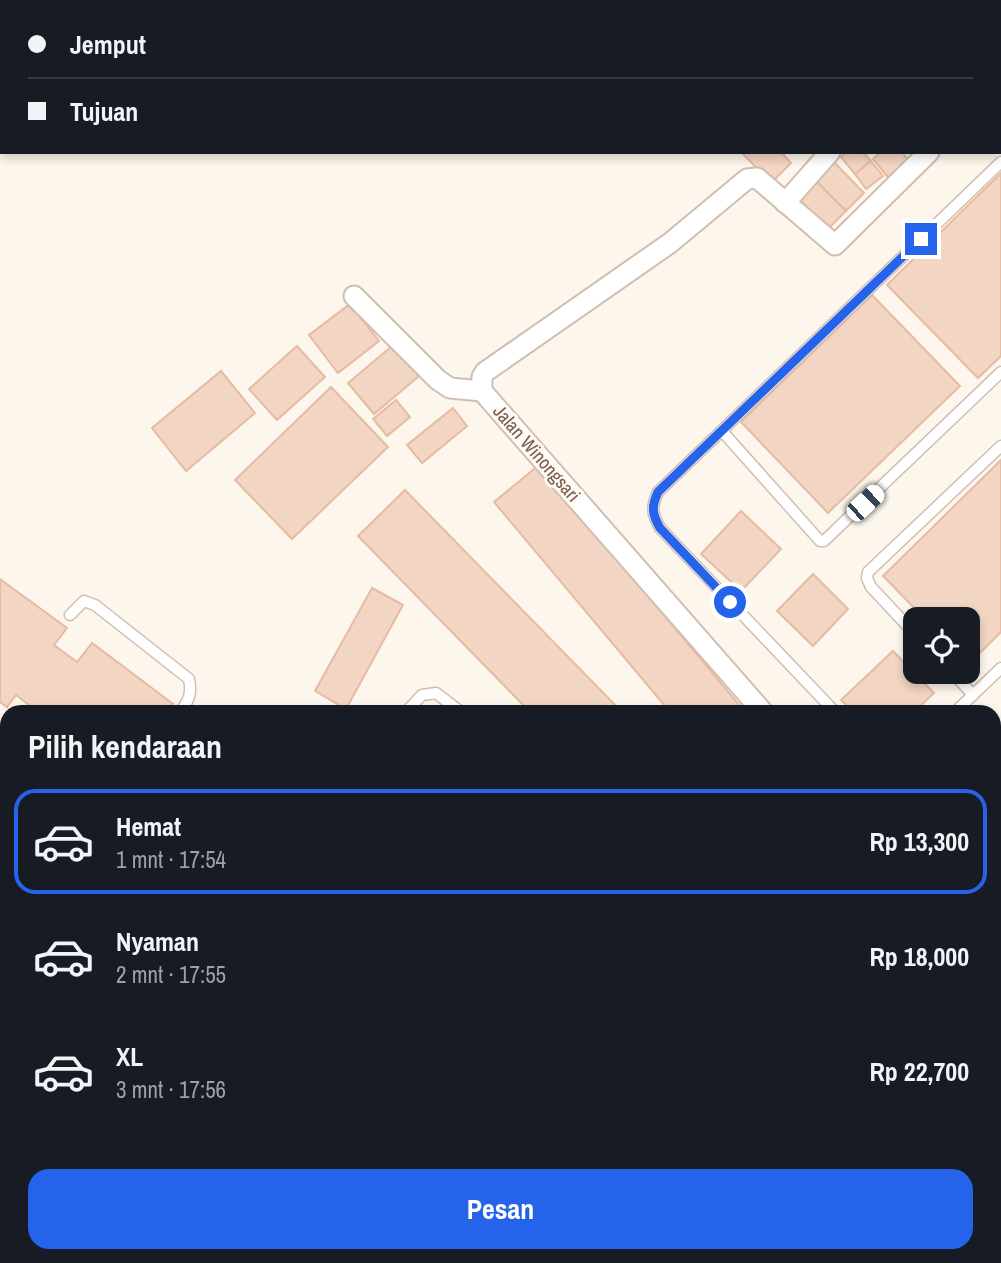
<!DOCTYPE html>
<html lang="id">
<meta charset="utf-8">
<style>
body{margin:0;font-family:"Archivo Narrow",sans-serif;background:#20242c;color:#f1f3f6;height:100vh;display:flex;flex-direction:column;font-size:26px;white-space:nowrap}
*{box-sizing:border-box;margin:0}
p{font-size:23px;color:#9ea1a6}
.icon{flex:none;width:38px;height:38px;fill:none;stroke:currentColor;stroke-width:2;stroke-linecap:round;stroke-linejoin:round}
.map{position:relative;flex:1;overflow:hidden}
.drawer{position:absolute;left:0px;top:705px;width:1001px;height:558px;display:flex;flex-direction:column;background:#171b24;border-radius:21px 21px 0 0;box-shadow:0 4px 10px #0003}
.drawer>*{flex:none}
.hud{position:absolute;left:0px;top:0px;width:1001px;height:154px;box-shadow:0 4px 10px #0003;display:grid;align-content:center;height:154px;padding:0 28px;background:#171b24}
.controls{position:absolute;left:903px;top:607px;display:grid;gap:14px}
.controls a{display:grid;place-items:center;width:77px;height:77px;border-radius:14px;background:#171b24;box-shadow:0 4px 10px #0003;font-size:35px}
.end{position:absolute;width:32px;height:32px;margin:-16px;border:9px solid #2563eb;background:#fff;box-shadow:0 0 0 4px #fff}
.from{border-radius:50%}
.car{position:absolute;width:21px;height:42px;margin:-21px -10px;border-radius:9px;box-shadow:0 0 5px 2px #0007;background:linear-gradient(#fff 24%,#345 0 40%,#fff 0 76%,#345 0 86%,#fff 0)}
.hud b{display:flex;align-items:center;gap:24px;height:66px;font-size:26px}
.hud b+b{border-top:2px solid #363941}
.hud i{width:18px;height:18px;background:#f1f3f6}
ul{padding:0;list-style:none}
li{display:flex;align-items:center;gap:21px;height:105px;margin:0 14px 10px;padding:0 14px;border:4px solid transparent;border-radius:21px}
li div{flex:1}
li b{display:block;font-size:26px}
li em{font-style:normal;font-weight:700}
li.selected{border-color:#2563eb}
li>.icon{width:63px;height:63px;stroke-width:1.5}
h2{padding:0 28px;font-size:32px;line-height:84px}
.action{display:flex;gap:14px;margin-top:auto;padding:14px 28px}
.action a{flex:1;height:80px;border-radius:21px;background:#2563eb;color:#fff;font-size:28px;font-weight:700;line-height:80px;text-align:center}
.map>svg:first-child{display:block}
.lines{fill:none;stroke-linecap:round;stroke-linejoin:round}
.stream{stroke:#a5d3da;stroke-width:7}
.building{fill:#f3d5c3;stroke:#e6bba3;stroke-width:2}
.lane-casing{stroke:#d1beb0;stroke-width:13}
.street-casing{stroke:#d1beb0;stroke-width:23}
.highway-casing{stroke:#dad1cd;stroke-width:37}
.lane{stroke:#fff;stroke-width:10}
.street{stroke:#fff;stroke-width:19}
.highway{stroke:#f7b7a3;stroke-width:33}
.route{stroke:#2563eb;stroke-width:9}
.labels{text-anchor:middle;stroke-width:6;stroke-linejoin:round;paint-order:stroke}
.street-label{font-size:19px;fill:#7a5c4d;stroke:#fffaf3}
</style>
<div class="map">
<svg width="1001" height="1263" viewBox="0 0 1001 1263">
<rect width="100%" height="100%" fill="#fdf6ec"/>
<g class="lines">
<!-- stream -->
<path class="stream" d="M805 1256 811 1263"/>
</g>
<!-- building -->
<g class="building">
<path d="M781 152 791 163 771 183 742 153Z"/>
<path d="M846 152H863L871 161 855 174 841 157Z"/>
<path d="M881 152H902L911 164 891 181 873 159Z"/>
<path d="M871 161 883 176 866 189 855 174Z"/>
<path d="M834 162 864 193 846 211 816 181Z"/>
<path d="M1001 173V356L978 378 887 285Z"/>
<path d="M816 181 846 211 828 229 798 198Z"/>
<path d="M872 295 960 386 828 513 741 422Z"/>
<path d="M350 304 379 341 338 373 309 335Z"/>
<path d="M398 341 424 372 374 414 348 383Z"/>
<path d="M297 346 325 377 277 420 249 389Z"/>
<path d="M221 371 255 413 186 471 152 428Z"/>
<path d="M331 387 388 447 292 539 235 480Z"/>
<path d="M396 400 410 417 387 436 373 419Z"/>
<path d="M453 408 467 426 422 463 407 445Z"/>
<path d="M1001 460V632L969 664 968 620H926L883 576Z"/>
<path d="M539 465 745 712H670L494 502Z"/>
<path d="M405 490 622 712H530L358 536Z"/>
<path d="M741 511 781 549 741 591 701 554Z"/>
<path d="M813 574 848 609 813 646 777 611Z"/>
<path d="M0 579 67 628 54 645 77 662 92 643 173 704 167 712H38L16 695 7 707 0 702Z"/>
<path d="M372 588 403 605 346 709 315 691Z"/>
<path d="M893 651 934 693 914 712H853L841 700Z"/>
<path d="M1001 1101V1168L994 1161V1108Z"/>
<path d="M1001 1219V1263H998L991 1256H994V1225Z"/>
<path d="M148 1256H161L172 1263H144Z"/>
<path d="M277 1256H380L376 1263H274Z"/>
<path d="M496 1256H542L538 1263H492Z"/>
<path d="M859 1256H901L894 1263H856L861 1258Z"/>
<path d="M931 1256H945L951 1263H925Z"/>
</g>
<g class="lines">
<!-- lane casing -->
<g class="lane-casing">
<g id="lane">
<path d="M722 431 820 541H824L1001 372"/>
<path d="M70 615 84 601 95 605 189 679C192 693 189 701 180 712"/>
<path d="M915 634 871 587 867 578 868 572 1001 446"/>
<path d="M952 672 973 695"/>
<path d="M406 712 422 695 436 693 461 712"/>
<path d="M835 712 660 528C652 514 651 507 658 492L1001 162"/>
<path d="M955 712 1001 668"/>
<path d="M0 737 7 743"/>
<path d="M0 904 7 897"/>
<path d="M994 1042 1001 1048"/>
<path d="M213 1256 219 1263"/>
<path d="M462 1256 469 1263"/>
<path d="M744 1256 751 1263"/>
</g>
</g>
<!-- street casing -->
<g class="street-casing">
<g id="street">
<path d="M864 0 866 2"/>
<path d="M912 2 913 0"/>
<path d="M999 83 1001 81"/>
<path d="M785 203 830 152"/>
<path d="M354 296 438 380 450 388 482 391"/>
<path d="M763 712 482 391V377L485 372 670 243 747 179 757 178 835 245 929 152"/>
<path d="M0 807 7 813"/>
<path d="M961 1256 967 1263"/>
</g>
</g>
<!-- highway casing -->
<g class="highway-casing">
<g id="highway">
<path d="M994 865 1001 857"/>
<path d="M994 917 1001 909"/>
<path d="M631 1263 637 1256"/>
<path d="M677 1263 683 1256"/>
</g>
</g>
<!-- lane -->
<use href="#lane" class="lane"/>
<!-- street -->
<use href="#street" class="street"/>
<!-- highway -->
<use href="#highway" class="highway"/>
</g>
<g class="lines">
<!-- route -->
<path class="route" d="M730 602 660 528C652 514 651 507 658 492L921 239"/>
</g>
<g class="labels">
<!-- street labels -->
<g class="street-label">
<text transform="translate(537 453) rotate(49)" y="7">Jalan Winongsari</text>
</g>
</g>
</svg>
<div class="controls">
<a><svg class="icon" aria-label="locate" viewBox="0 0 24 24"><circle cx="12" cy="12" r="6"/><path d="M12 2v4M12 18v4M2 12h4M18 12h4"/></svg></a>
</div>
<i class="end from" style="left:730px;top:602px"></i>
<i class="end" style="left:921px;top:239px"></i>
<i class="car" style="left:865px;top:503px;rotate:47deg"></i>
<div class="hud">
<b><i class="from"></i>Jemput</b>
<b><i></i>Tujuan</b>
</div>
<section class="drawer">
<h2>Pilih kendaraan</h2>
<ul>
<li class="selected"><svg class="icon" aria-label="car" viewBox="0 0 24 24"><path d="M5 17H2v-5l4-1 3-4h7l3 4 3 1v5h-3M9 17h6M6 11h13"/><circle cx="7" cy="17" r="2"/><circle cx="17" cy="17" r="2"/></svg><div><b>Hemat</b><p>1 mnt · 17:54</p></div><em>Rp 13,300</em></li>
<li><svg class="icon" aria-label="car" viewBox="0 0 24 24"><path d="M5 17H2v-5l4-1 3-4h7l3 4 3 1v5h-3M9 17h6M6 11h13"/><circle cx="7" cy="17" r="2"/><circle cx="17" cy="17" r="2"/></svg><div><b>Nyaman</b><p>2 mnt · 17:55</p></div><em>Rp 18,000</em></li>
<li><svg class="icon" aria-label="car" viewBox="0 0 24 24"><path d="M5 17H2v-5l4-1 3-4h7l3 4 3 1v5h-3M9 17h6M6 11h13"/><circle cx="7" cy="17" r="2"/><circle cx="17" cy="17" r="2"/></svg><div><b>XL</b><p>3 mnt · 17:56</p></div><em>Rp 22,700</em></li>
</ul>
<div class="action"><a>Pesan</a></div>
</section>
</div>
